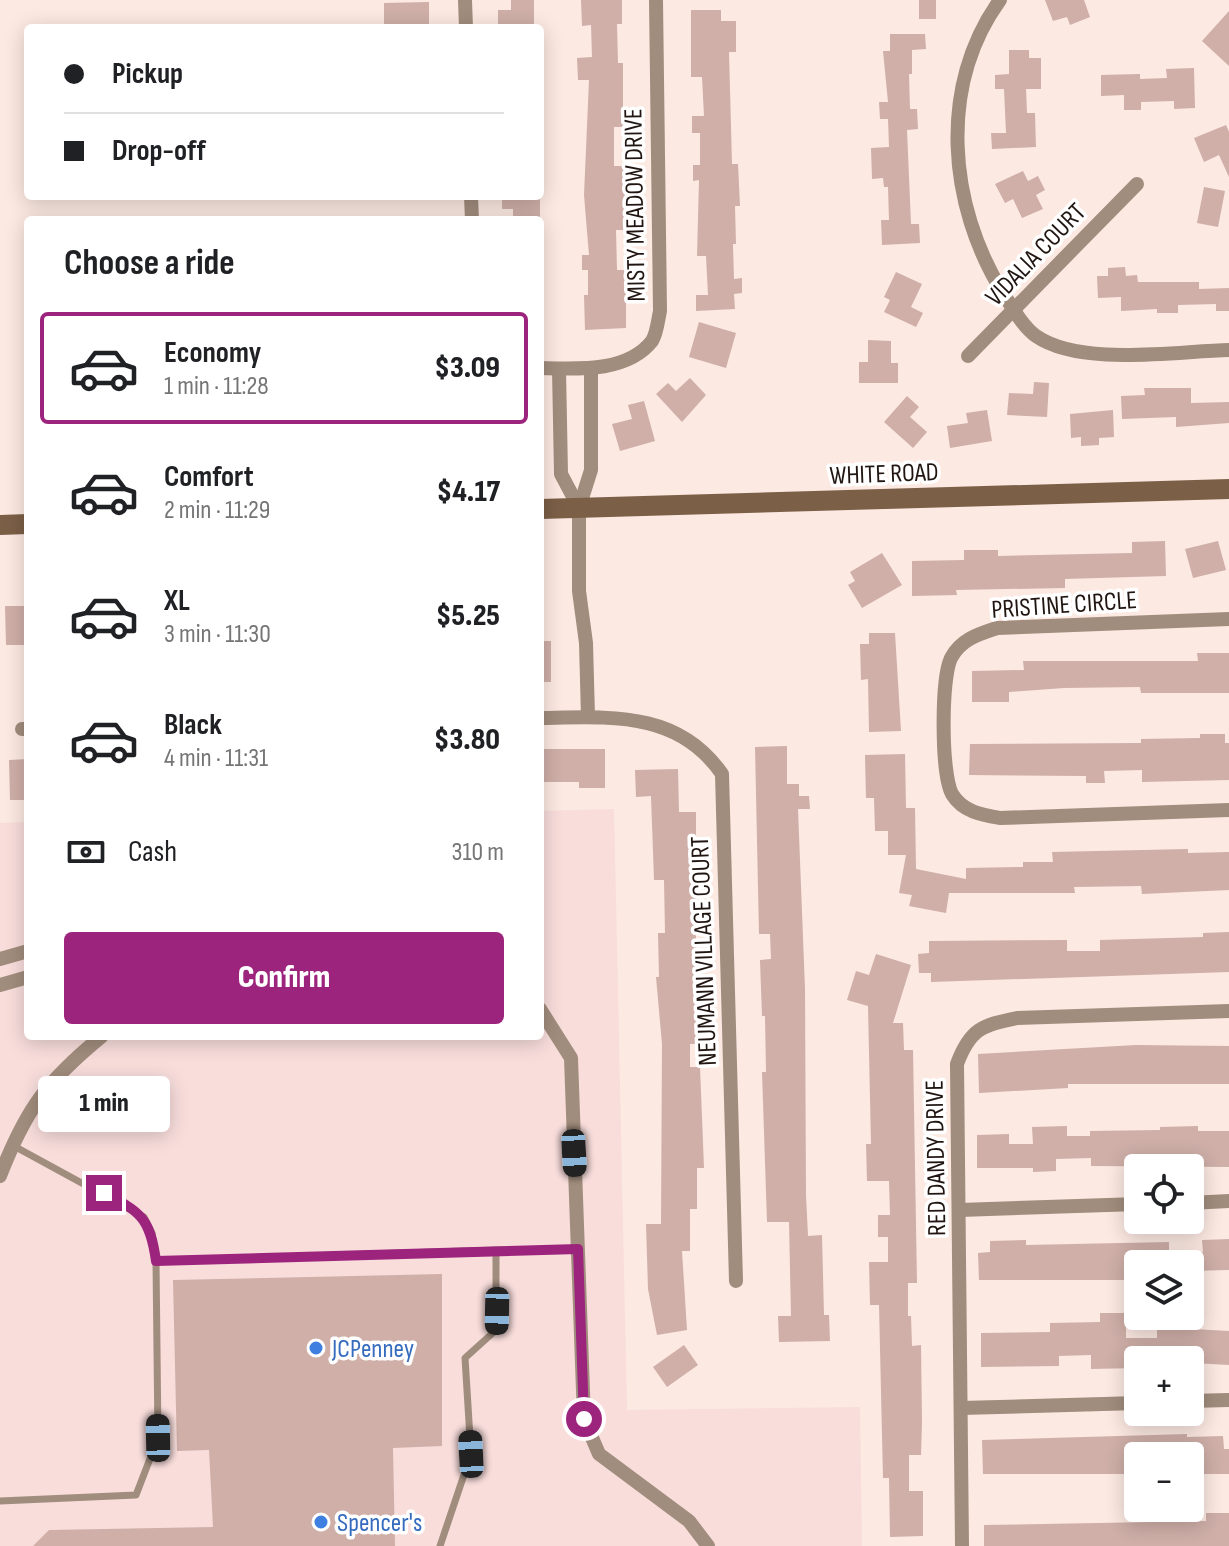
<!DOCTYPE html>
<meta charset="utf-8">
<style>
body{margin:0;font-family:"Sofia Sans Condensed",sans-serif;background:#f6f6f6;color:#202124;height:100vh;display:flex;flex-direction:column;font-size:30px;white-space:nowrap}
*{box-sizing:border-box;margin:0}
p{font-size:26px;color:#757577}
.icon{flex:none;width:44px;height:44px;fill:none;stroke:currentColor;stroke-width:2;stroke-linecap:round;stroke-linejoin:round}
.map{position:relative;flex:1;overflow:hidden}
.panel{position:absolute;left:24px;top:216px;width:520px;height:824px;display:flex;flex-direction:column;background:#fff;border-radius:8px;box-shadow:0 4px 20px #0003}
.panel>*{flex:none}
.guide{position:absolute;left:24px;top:24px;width:520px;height:176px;border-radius:8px;box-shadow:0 4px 20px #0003;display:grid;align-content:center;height:176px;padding:0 40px;background:#fff}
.buttons{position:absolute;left:1124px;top:1154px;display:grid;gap:16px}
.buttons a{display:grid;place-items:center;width:80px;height:80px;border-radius:8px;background:#fff;box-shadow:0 4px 20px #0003;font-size:40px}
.end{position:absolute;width:36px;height:36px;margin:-18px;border:10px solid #9d247d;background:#fff;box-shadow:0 0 0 4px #fff}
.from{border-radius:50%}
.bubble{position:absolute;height:56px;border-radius:8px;background:#fff;box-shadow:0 4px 20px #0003;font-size:26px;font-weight:800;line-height:56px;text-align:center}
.car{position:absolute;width:24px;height:48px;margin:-24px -12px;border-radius:10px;box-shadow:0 0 6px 2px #0007;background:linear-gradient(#222 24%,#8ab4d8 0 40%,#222 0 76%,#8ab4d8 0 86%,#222 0)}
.guide b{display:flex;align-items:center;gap:28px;height:76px;font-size:30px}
.guide b+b{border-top:2px solid #e0e0e0}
.guide i{width:20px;height:20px;background:#202124}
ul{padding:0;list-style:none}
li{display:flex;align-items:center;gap:24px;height:112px;margin:0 16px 12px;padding:0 24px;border:4px solid transparent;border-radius:8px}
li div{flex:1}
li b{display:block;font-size:30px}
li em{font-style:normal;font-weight:800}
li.selected{border-color:#9d247d}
li>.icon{width:72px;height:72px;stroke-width:1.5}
h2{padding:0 40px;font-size:36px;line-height:96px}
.pay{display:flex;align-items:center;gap:20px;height:88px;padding:0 40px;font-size:30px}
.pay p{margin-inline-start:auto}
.button{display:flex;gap:16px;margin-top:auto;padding:16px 40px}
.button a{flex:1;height:92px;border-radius:8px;background:#9d247d;color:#fff;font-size:32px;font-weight:800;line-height:92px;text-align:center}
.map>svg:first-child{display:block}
.commercial{fill:#f8dddb}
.building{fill:#cfafa8}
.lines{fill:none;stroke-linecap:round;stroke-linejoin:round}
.lane{stroke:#a18d7d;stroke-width:7}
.street{stroke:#a18d7d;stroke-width:14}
.secondary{stroke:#7c5f47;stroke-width:20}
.route{stroke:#9d247d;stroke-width:10}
.shop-dot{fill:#3f7fe0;stroke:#fff;stroke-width:3}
.labels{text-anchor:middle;stroke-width:7;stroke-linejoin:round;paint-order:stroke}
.street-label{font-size:26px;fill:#201511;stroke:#fff}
.shop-label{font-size:26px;fill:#366cbe;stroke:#fff;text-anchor:start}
</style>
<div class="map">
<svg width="1229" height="1546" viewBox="0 0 1229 1546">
<rect width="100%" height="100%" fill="#fce9e2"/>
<!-- commercial -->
<path class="commercial" d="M614 809 627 1410 860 1407 862 1546H0V823L28 822V1036H540V811Z"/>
<!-- building -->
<g class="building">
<path d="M511 0H534V26H498V10H511Z"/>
<path d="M581 0H622V24H617L618 63H623V127H614V166H626V230H616L617 270H626V328L585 330 584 295H588V270H582V255H589L584 195 589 80H578L577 58 592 57 591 25 582 26Z"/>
<rect x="919" y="0" width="17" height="19"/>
<path d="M1045 0H1084L1090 17 1070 25 1067 17 1053 21Z"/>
<path d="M429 2V28L384 26V3Z"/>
<path d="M691 10H721V21H736V52H729L732 164H738L740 206H735L736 244H733L734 279 742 278V293L734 294 735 309 696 311V295H708L706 256H697L699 180 693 181V165H700V133H692V116H704L702 77H691Z"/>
<path d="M1229 11V66L1202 41Z"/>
<path d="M890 34H925L926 49 912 50V74H909L910 109H917L918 129 907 130 911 224H919L920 243 882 245 881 220H889L888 187H884L883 178 872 179 871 148 889 147 888 119H880L879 102H888L883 51H890Z"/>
<path d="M1009 50H1029V58H1041V89H1026L1027 113H1035L1036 147 992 149 991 133H1006L1004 89H995V75L1009 74Z"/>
<path d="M1194 68 1195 108 1174 109V101L1141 102V110H1124V95L1101 96V75L1140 74V79L1167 78 1166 69Z"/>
<path d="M1226 125 1229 132V177L1219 155 1204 162 1194 138Z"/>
<path d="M1023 171 1028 181 1038 176 1045 190 1036 195 1043 209 1022 218 1013 199 1005 203 995 184Z"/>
<path d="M1204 187 1225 191 1218 227 1197 223Z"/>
<path d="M502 196H540V220H513V209H502Z"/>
<path d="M1125 267 1126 276 1137 275 1138 282H1199V289L1229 288V311H1216V304L1178 305V313H1157V309L1121 311V297L1098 298 1097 276H1108V268Z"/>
<path d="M896 272 922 284 911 307 923 313 916 327 884 312 890 300 884 297Z"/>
<path d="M699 322 736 333 726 368 689 357Z"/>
<path d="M868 340 891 341V363H898V383H859V362H868Z"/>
<path d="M690 378 706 395 682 422 656 394 668 383 676 391Z"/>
<path d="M1034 382 1049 383 1047 417 1007 415 1009 393 1033 394Z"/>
<path d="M1144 388H1191V403L1229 402V423L1176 427V417L1122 419 1121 396 1145 395Z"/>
<path d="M907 396 919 407 910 417 927 432 913 448 884 422Z"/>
<path d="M644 401 655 441 620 451 612 424 632 419 628 405Z"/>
<path d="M987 410 992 441 950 448 947 426 968 423 966 413Z"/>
<path d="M1113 410 1114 437 1099 438V445L1081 446V437L1071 438 1070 414Z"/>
<path d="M1165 541 1166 576 1065 579V588L956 590 957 595 912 596V561L964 560V550H998V556L1132 553V542Z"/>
<path d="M1218 541 1226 570 1193 578 1185 549Z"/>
<path d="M882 553 902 585 862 608 848 585 855 581 850 572Z"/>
<path d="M5 606H28V645H6Z"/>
<path d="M869 633H895L901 731 869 732 868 679 861 680 860 644H869Z"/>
<rect x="540" y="641" width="11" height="41"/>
<path d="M1197 653H1229V693H1141L1140 687 1064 688 1009 692V702H972V671L1024 670 1023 661H1198Z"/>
<path d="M1200 734H1225V743H1229V780L1142 782V770L1104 771 1105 783H1086V776L969 775 970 744 1141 743V739L1200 738Z"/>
<path d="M787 746V784H799V796H809L810 809H798L805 989 806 1195 808 1236 822 1235 824 1315H829L830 1341 779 1342 778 1316H791L789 1222H767L762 1072H766L765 1016H762L760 960 771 959 770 934H759L755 747Z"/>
<path d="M541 749H605V788H579V782H542Z"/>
<path d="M905 754 906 808H915L916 869 966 879V868L1023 867V862H1053L1052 852 1188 849V853L1229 852V890L1142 894 1141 886 1074 887 1075 893H949L946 913 909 906 912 895 899 893 906 855H888V831H875L874 798H866L865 755Z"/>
<path d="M28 759V800H10L9 760Z"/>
<path d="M678 769 679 812H696V1044H690V1067H700L704 1168H697V1209H690V1251H682L687 1330 657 1335 648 1289 646 1224H661L662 1044 656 977H659L658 933H665L664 880H654L651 796 636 797 635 770Z"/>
<path d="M1229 932V972L931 982V973H919L918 954 929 953V941L1067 940V951H1100V940L1203 937V933Z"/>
<path d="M876 954 911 965 893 1023H903L904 1050H913L917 1283H908V1316H911L912 1346 921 1345 922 1422 921 1455H909V1491H923V1536L890 1537 889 1478H883L879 1305H870L869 1262H888V1237H878V1215H890L889 1181H867L866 1144H871L868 1006 847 1000 856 971 869 975Z"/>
<path d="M1136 1045 1229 1046V1084H1068V1088L979 1093 978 1054Z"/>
<path d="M1067 1126V1136H1090V1131L1160 1130V1127L1198 1126V1131H1229V1167L1091 1166V1158L1056 1159V1171L1033 1172V1168H977V1135L1009 1134V1144H1033L1032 1127Z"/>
<path d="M1229 1239V1270L1190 1271V1264H1137V1268H1127L1128 1280H979L978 1253 990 1252V1241L1026 1240V1245L1169 1242V1252H1203L1202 1240Z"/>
<path d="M442 1274V1446L393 1448 395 1546H33L49 1530 213 1527 209 1450 177 1451 173 1280Z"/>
<path d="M1100 1313H1126V1338H1157V1327L1229 1331V1365L1138 1360V1368L1091 1369V1355L1059 1356V1366L981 1367V1333L1050 1332V1323L1100 1322Z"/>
<path d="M684 1345 698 1365 667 1387 653 1367Z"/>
<path d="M1187 1434V1437L1223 1436 1224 1449H1229V1474H1204V1456H1138V1474H983L982 1440Z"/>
<path d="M1206 1513H1229V1546H984V1525L1206 1521Z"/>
</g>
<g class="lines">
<!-- lane -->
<g class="lane">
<path d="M12 1145 144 1217 152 1233 156 1261"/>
<path d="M0 1501 136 1495 158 1438 156 1261 496 1250"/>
<path d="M440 1546 471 1454 465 1358 496 1330V1250L578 1249"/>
</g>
<!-- street -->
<g class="street">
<path d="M465 0 466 28"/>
<path d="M1000 0C938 86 948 205 1003 293 1012 307 1023 327 1036 336 1081 367 1176 351 1229 350"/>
<path d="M471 196 472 220"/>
<path d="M968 356 1137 184"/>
<path d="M540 368C576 369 627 373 652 341 657 333 658 320 660 311L656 0"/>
<path d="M559 369 561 474 579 508"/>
<path d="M1229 619 997 628C979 634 961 639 951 658 941 679 941 773 952 794 963 812 982 815 1000 818L1229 810"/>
<path d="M588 717 586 643 579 591V508L591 470V368"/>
<path d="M540 718C609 717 678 710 722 774L736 1281"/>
<path d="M22 729H28"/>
<path d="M0 959 28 951"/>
<path d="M0 985 28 977"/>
<path d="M540 1009 571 1058 584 1419 599 1454 689 1521 708 1546"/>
<path d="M0 1176C26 1109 46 1082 102 1036"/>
<path d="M1190 1203 1229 1201"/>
<path d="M960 1210 1138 1204"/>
<path d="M1190 1401 1229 1400"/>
<path d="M961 1408 1138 1403"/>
<path d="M962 1546 957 1064C970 1029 982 1025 1017 1018L1229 1011"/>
</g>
<!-- secondary -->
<g class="secondary">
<path d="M540 509 1229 489"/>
<path d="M0 525 28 524"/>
</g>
</g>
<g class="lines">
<!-- route -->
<path class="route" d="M104 1193C141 1212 150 1218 156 1261L578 1249 584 1419"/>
</g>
<!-- markers -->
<g class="shop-dot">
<circle cx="316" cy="1348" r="8"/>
<circle cx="321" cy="1522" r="8"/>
</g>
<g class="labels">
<!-- street labels -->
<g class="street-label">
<text transform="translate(634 205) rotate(-91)" y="9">MISTY MEADOW DRIVE</text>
<text transform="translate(1035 254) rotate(-46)" y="9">VIDALIA COURT</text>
<text transform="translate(884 473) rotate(-2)" y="9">WHITE ROAD</text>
<text transform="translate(1064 604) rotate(-4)" y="9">PRISTINE CIRCLE</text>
<text transform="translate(703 951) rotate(-92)" y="9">NEUMANN VILLAGE COURT</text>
<text transform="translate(935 1158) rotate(-91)" y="9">RED DANDY DRIVE</text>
</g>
<!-- shop labels -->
<g class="shop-label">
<text x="332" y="1357">JCPenney</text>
<text x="337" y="1531">Spencer's</text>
</g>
</g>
</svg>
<div class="buttons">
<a><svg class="icon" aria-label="locate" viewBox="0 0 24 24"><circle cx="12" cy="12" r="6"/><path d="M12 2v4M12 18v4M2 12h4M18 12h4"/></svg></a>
<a><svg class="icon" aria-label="layers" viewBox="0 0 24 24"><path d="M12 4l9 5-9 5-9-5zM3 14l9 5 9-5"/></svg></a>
<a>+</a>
<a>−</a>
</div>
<i class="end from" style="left:584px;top:1419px"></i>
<i class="end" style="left:104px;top:1193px"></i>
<div class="bubble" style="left:38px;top:1076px;width:132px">1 min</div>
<i class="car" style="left:574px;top:1153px;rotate:177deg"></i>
<i class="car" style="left:497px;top:1311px;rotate:181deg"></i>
<i class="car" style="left:158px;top:1438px;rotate:359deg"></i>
<i class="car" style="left:471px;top:1454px;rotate:357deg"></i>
<div class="guide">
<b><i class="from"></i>Pickup</b>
<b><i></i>Drop-off</b>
</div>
<section class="panel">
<h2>Choose a ride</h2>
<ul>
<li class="selected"><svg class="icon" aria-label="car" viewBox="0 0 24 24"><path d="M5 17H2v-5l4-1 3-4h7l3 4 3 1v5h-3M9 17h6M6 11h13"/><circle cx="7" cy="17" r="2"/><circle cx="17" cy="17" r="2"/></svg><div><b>Economy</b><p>1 min · 11:28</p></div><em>$3.09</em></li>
<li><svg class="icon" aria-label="car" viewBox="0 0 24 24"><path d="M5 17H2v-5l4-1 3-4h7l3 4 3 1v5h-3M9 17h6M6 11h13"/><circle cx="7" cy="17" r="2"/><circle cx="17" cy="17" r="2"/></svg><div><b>Comfort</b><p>2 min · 11:29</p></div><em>$4.17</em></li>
<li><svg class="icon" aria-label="car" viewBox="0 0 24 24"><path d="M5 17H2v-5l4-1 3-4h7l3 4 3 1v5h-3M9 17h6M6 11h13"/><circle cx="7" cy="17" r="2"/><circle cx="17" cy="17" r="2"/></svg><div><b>XL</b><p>3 min · 11:30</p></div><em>$5.25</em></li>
<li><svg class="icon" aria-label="car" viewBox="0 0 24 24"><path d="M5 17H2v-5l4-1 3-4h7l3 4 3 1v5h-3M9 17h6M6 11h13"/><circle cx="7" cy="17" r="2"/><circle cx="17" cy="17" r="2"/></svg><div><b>Black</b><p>4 min · 11:31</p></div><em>$3.80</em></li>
</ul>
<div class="pay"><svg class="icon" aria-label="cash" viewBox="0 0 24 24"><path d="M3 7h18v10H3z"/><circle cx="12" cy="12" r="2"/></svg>Cash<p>310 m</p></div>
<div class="button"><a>Confirm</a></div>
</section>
</div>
